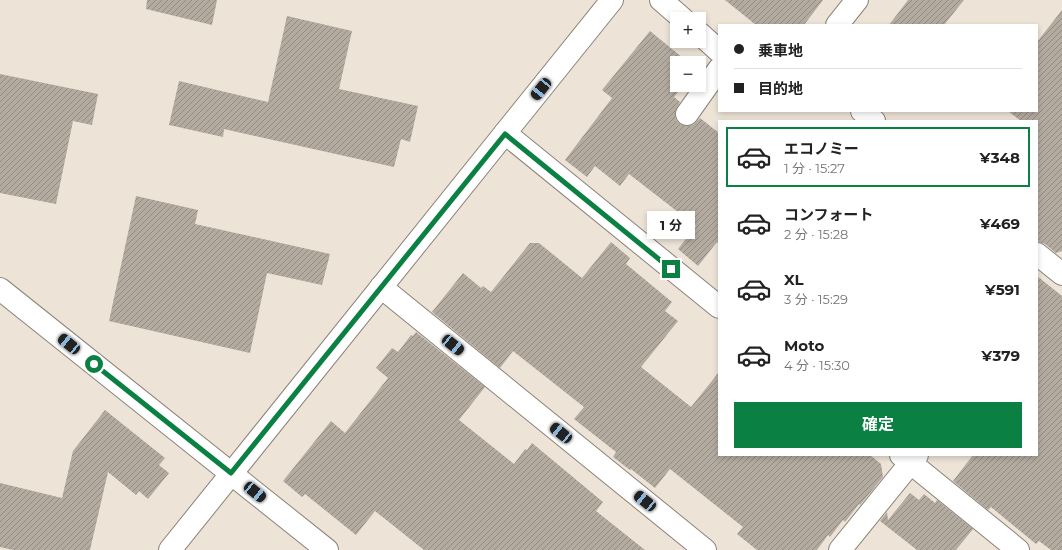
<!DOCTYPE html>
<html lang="ja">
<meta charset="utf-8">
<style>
body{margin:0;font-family:Montserrat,"Noto Sans JP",sans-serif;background:#f6f6f6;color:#222;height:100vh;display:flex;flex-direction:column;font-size:15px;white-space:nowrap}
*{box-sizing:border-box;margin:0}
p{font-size:13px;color:#767676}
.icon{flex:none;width:22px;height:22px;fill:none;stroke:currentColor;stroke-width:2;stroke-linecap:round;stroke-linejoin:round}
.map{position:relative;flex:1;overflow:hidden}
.side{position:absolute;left:718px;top:120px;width:320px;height:336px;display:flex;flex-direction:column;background:#fff;border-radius:0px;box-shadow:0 2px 6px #0003}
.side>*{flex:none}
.top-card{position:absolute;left:718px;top:24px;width:320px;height:88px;border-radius:0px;box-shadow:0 2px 6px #0003;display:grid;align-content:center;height:88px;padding:0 16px;background:#fff}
.tools{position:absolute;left:670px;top:12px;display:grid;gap:8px}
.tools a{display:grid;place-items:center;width:36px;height:36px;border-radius:0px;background:#fff;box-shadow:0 2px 6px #0003;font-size:20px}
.end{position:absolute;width:18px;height:18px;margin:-9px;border:5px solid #0b8043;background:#fff;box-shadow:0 0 0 2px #fff}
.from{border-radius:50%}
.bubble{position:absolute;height:28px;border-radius:0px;background:#fff;box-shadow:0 2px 6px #0003;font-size:13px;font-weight:700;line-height:28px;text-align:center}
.car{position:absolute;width:12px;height:24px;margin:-12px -6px;border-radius:5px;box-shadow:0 0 3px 1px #0007;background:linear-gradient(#222 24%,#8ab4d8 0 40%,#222 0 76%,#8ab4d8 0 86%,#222 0)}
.top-card b{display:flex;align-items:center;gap:14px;height:38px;font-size:15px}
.top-card b+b{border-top:1px solid #e0e0e0}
.top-card i{width:10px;height:10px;background:#222}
ul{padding:7px 0 0;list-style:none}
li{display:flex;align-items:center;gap:12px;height:60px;margin:0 8px 6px;padding:0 8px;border:2px solid transparent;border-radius:0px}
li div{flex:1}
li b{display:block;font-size:15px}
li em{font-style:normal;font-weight:700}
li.on{border-color:#0b8043}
li>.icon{width:36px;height:36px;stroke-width:1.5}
.cta{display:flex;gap:8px;margin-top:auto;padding:8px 16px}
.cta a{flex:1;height:46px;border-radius:0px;background:#0b8043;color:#fff;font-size:16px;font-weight:700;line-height:46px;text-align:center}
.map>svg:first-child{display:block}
.building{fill:url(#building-hatch)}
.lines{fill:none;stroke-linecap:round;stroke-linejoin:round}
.minor-casing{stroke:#8b8378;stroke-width:24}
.minor{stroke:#fff;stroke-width:22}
.route{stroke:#0b8043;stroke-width:5}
</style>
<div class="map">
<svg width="1062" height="550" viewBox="0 0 1062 550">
<defs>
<pattern id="building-hatch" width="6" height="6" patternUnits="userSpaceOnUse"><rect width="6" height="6" fill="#b4aba0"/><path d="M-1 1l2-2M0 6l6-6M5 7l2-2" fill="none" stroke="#938b82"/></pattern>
</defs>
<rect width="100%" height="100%" fill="#ede3d7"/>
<!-- building -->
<g class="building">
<path d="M147 0H217L212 25 146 9Z"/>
<path d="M725 0H823L804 25H756Z"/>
<path d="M908 0H964L944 25H889Z"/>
<path d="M1062 10V251L1056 253 1045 244 1037 242V121H1021L1008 111H1037V42Z"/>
<path d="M287 16 352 31 339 89 418 106 410 142 401 139 394 167 224 129 223 137 169 125 179 81 268 102Z"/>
<path d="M650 31 689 63H677V85H684L674 97 680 102 675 112 676 120 680 124 686 126 693 125 700 118 719 133V244L717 242 698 266 678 249 696 226 629 174 620 186 595 166 587 177 565 160 612 98 602 90Z"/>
<path d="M0 74 98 94 92 125 73 121 56 204 0 193Z"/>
<path d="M136 196 198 210 195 224 330 254 322 285 267 273 250 353 109 321Z"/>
<path d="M611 242 630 258 626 264 672 302 665 311 678 321 641 367 691 407 719 372V455H870L881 464 883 477 860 505 859 504 845 522 843 520 830 537 828 535 817 550H757L737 534 743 527 670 469 655 488 631 469 630 470 613 457 616 452 574 419 584 407 513 351 500 368 432 312 463 273 481 288 483 286 491 292 530 243H539L582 278Z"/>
<path d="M1037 276 1062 296V550H1051L1039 541 1036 544 991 507 988 510 953 481 973 455H1037Z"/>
<path d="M416 332 485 387 459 420 514 464 525 449 527 450 532 443 603 502 596 511 645 550H424L375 511 356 535 305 494 302 497 283 481 331 421 345 433 388 378 376 368 392 348 398 352 411 335 413 336Z"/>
<path d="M105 410 165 458 159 465 169 473 148 499 139 491 136 495 108 472 90 550H13L0 547V483L62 498 73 451Z"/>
<path d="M910 493 919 500 924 494 935 503 937 500 973 529 956 550H917L880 521 887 512 888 520Z"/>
</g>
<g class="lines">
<!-- minor casing -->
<g class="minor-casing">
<g id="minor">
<path d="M661 0 683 19"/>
<path d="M837 25 857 0"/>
<path d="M699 33 719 51"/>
<path d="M862 111 874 121"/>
<path d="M687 114 719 69"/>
<path d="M505 133 719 307"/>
<path d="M1037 254 1062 274"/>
<path d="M381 287 705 550"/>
<path d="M0 289 327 550"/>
<path d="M901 455 1018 550"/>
<path d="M170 550 612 0"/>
<path d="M840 550 917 455"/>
</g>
</g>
<!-- minor -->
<use href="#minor" class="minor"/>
</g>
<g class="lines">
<!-- route -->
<path class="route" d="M94 364 231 473 505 134 671 269"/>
</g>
</svg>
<div class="tools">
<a>+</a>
<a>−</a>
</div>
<i class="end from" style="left:94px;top:364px"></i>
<i class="end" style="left:671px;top:269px"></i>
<div class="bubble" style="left:647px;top:211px;width:48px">1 分</div>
<i class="car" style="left:541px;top:89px;rotate:219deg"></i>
<i class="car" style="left:69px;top:344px;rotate:309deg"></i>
<i class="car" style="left:453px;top:345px;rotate:129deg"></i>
<i class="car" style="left:561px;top:433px;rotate:309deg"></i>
<i class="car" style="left:255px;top:492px;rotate:129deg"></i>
<i class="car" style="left:645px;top:501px;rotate:309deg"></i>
<div class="top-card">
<b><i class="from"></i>乗車地</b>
<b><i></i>目的地</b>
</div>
<section class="side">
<ul>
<li class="on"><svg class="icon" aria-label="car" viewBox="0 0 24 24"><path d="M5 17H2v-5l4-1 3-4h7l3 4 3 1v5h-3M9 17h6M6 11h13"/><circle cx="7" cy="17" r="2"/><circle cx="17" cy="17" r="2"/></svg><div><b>エコノミー</b><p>1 分 · 15:27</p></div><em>¥348</em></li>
<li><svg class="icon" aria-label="car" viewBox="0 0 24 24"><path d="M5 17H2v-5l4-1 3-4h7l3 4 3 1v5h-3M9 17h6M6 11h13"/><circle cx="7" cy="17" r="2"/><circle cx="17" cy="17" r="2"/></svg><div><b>コンフォート</b><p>2 分 · 15:28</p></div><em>¥469</em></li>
<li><svg class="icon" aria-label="car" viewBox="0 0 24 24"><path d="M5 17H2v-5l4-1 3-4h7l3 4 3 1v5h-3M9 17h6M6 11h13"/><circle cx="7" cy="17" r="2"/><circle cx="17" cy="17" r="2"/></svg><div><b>XL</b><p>3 分 · 15:29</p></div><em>¥591</em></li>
<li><svg class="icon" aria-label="car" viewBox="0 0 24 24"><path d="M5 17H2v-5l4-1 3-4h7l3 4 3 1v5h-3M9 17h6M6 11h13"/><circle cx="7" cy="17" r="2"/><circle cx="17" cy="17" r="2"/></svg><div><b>Moto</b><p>4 分 · 15:30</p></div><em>¥379</em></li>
</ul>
<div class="cta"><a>確定</a></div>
</section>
</div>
